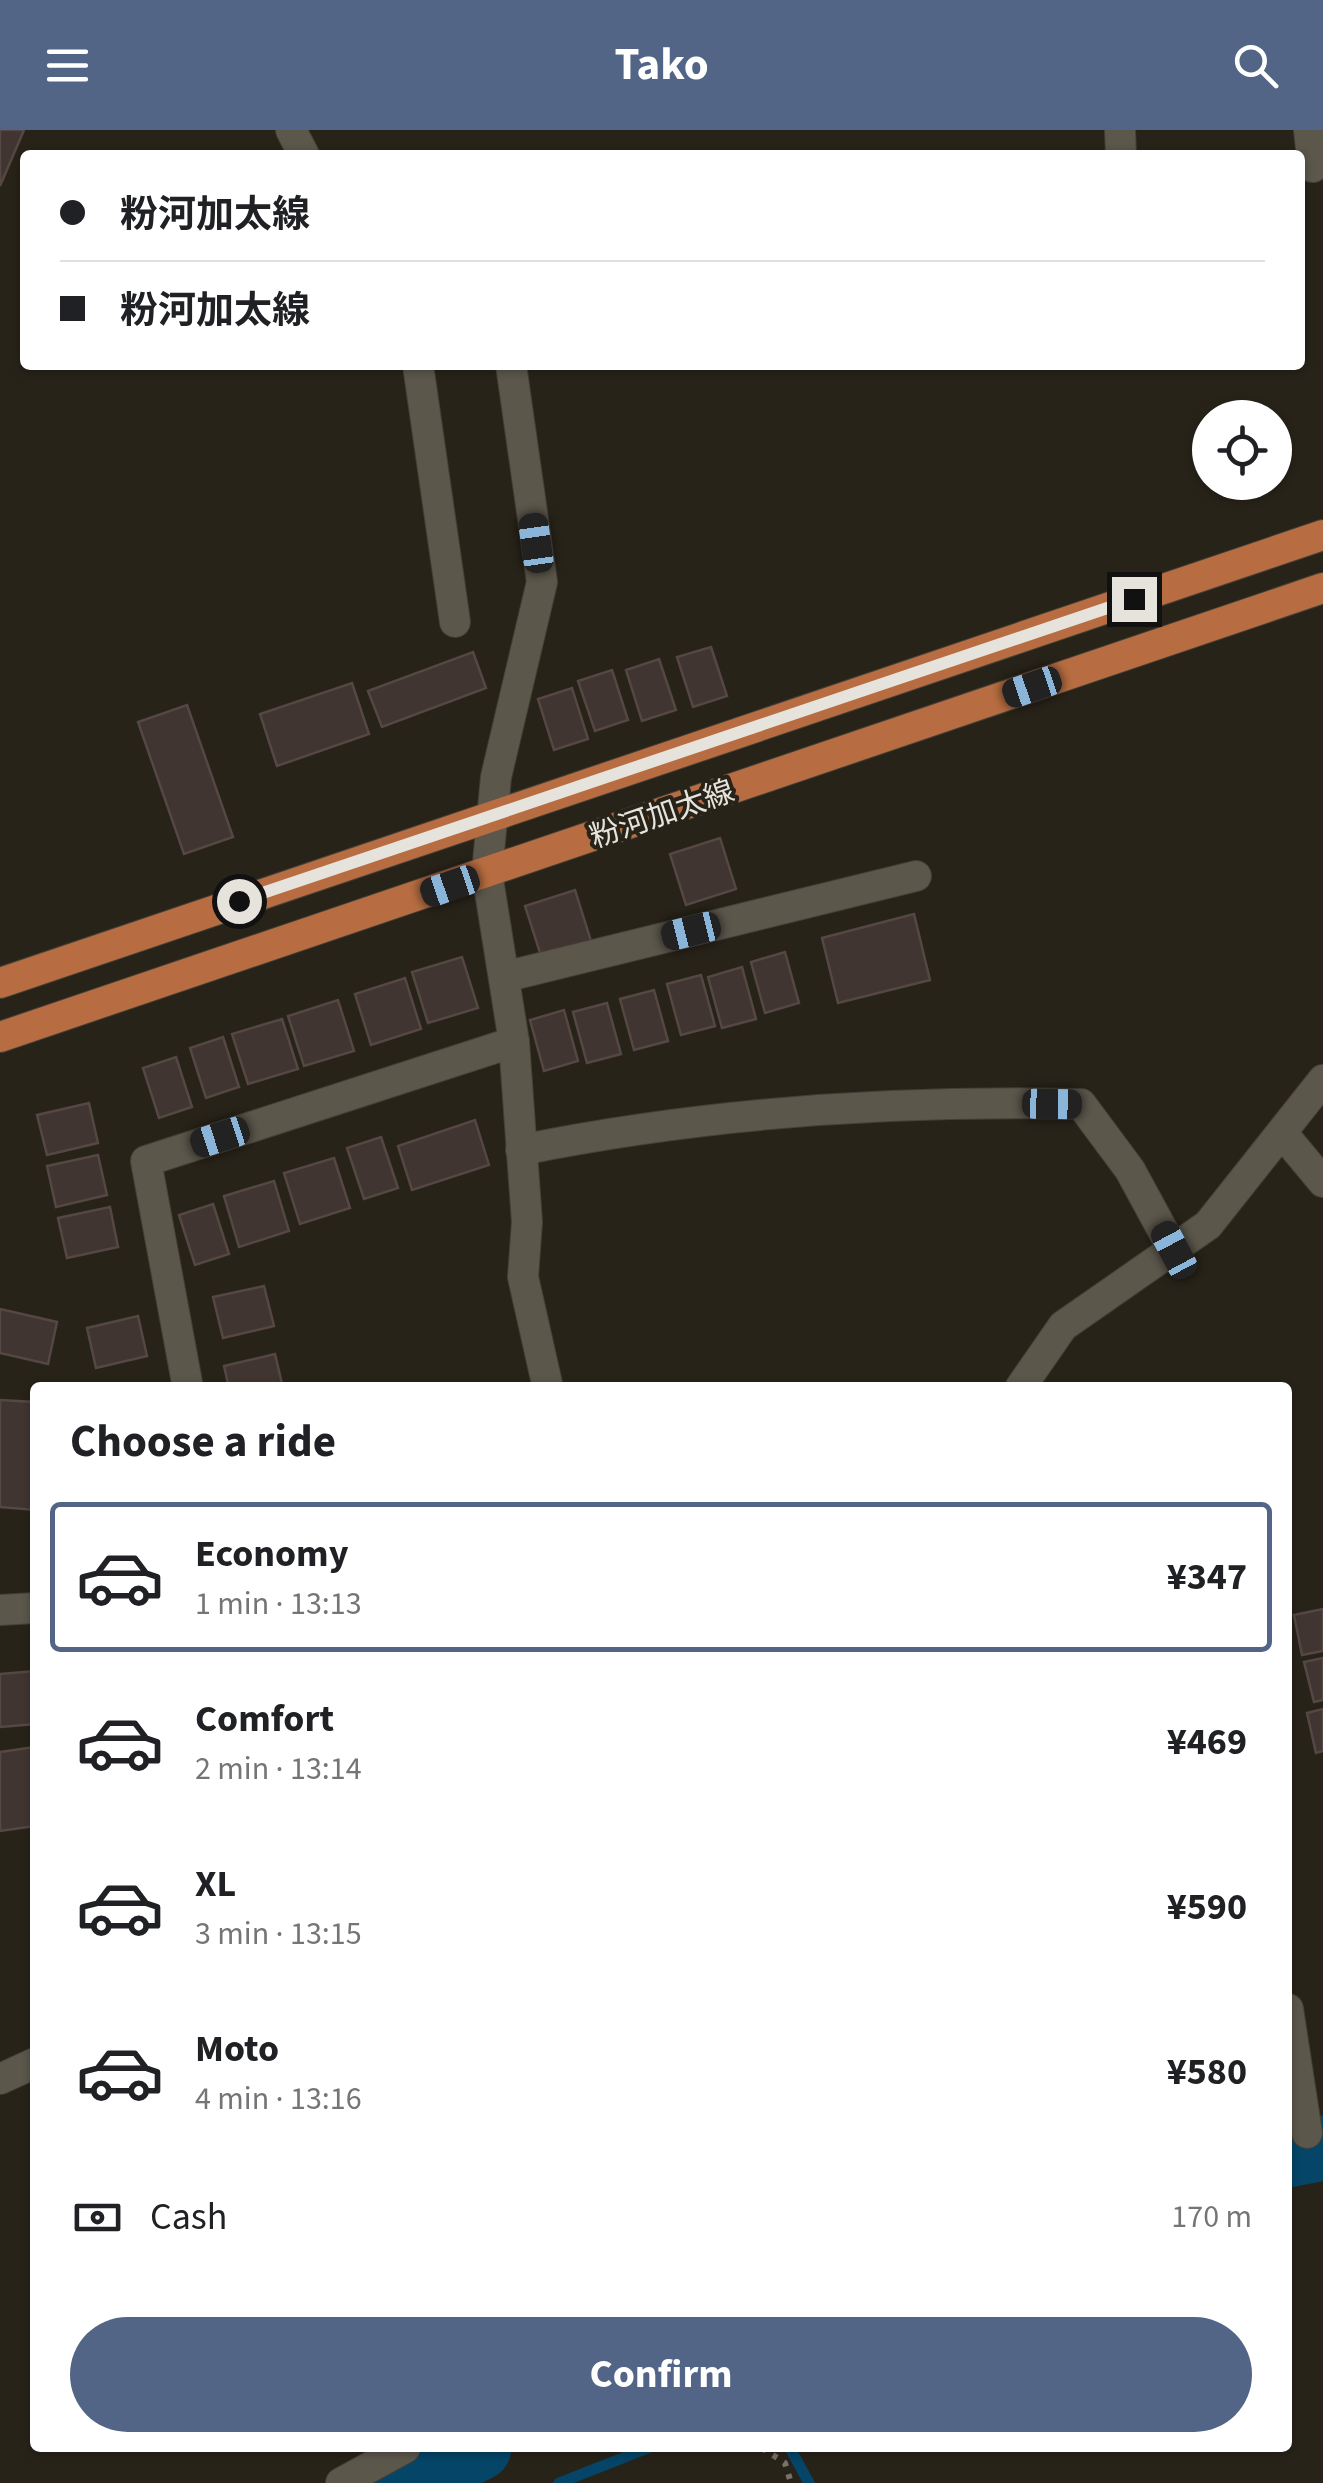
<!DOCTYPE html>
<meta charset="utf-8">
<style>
body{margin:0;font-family:"Source Sans 3","Noto Sans JP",sans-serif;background:#f6f6f6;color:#202124;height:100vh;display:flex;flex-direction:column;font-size:38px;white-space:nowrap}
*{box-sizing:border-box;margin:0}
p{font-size:32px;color:#757577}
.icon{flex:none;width:55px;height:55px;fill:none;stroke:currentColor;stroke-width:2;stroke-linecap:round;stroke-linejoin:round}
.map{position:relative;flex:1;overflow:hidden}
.panel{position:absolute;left:30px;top:1252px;width:1262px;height:1070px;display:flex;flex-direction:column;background:#fff;border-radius:10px;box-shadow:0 2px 8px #0004}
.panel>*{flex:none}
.banner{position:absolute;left:20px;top:20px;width:1285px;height:220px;border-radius:10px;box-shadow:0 2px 8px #0004;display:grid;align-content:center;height:220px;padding:0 40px;background:#fff}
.fabs{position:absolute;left:1192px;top:270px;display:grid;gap:20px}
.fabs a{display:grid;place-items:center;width:100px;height:100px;border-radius:50%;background:#fff;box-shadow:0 2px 8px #0004;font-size:50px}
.end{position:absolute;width:45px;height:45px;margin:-22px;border:12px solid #e6e3dc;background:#111;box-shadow:0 0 0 5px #111}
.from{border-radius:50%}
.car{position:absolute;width:30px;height:60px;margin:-30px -15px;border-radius:12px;box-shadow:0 0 8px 2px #0007;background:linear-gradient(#222 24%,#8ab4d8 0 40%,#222 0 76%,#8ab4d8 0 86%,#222 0)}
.banner b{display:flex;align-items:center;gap:35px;height:95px;font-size:38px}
.banner b+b{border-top:2px solid #e0e0e0}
.banner i{width:25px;height:25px;background:#202124}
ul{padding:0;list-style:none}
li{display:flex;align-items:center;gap:30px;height:150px;margin:0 20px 15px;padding:0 20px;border:5px solid transparent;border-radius:10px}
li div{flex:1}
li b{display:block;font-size:38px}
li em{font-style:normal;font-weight:700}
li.selected{border-color:#526586}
li>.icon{width:90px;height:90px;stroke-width:1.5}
h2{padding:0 40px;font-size:45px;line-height:120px}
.pay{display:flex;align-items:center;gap:25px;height:110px;padding:0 40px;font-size:38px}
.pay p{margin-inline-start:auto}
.button{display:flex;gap:20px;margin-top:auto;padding:20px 40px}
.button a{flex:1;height:115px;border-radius:60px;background:#526586;color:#fff;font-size:40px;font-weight:700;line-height:115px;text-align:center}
header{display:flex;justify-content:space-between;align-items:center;height:130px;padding:0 40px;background:#526586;color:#fff;font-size:45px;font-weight:700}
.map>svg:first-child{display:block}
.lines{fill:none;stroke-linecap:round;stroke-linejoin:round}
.stream{stroke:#054567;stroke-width:11}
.river{stroke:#054567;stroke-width:65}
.building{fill:#413531;stroke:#554743;stroke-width:2.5}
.street-casing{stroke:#444038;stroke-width:32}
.primary-casing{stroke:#444038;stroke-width:32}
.path{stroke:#767169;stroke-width:6;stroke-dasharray:5 8;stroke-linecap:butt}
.street{stroke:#5c574b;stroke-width:30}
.primary{stroke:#b76d41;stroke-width:30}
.route{stroke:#e6e3dc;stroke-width:12}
.labels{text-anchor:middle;stroke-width:8;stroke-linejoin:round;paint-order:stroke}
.street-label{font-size:30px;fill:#e6e3dc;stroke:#282319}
</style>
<header><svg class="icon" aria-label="menu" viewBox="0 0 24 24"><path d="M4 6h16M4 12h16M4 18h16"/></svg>Tako<svg class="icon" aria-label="search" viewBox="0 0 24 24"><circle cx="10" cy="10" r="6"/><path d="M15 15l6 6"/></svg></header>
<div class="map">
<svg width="1323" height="2353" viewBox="0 0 1323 2353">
<rect width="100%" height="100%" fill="#282319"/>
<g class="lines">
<!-- stream -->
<g class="stream">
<path d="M790 2318 809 2353"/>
<path d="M559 2353 648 2318"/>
</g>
<!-- river -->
<g class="river">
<path d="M1288 2025 1323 2018"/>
<path d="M407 2353 479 2318"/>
</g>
</g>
<!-- building -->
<g class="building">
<path d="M0 0H24L0 56Z"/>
<path d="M711 517 727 566 693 577 677 527Z"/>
<path d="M473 522 486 558 382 597 368 561Z"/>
<path d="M659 529 676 580 642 591 626 540Z"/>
<path d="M612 540 628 590 595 601 578 551Z"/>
<path d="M352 553 369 604 277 636 260 584Z"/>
<path d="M572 558 588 609 554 620 538 569Z"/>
<path d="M187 575 233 707 184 724 138 592Z"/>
<path d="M720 708 736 759 686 775 670 724Z"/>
<path d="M575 760 591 811 541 826 525 776Z"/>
<path d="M914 784 930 850 838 873 822 808Z"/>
<path d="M785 822 799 873 765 883 751 832Z"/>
<path d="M462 827 478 878 428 893 412 842Z"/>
<path d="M742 837 756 889 722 898 708 847Z"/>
<path d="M701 845 715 896 681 905 667 854Z"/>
<path d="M405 848 421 899 371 915 355 864Z"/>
<path d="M654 860 668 911 634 920 620 869Z"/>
<path d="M338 870 354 921 304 936 288 886Z"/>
<path d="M607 873 621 924 587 933 573 882Z"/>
<path d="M564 880 578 931 544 941 530 890Z"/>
<path d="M282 889 298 939 248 954 232 904Z"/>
<path d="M223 907 239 957 206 968 190 918Z"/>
<path d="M176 927 192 977 159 988 143 938Z"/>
<path d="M89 973 98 1013 47 1025 37 985Z"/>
<path d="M475 990 489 1035 412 1060 398 1016Z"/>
<path d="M381 1007 398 1058 364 1069 347 1018Z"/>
<path d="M98 1025 107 1065 56 1077 47 1036Z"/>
<path d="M334 1028 350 1078 300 1094 284 1043Z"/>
<path d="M274 1051 289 1101 239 1117 224 1066Z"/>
<path d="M213 1074 229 1124 195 1135 179 1085Z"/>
<path d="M110 1077 118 1117 67 1128 58 1088Z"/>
<path d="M264 1156 274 1196 223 1208 213 1167Z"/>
<path d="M0 1179 57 1192 48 1234 0 1223Z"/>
<path d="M138 1186 147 1226 96 1238 87 1198Z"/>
<path d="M275 1224 283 1258H229L224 1236Z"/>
<path d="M0 1270 35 1272V1380L0 1377Z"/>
<path d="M1323 1479V1521L1302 1525 1294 1485Z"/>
<path d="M1323 1528V1570L1314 1572 1304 1532Z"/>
<path d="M35 1541V1594L0 1597V1544Z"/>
<path d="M1323 1579V1621L1316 1623 1307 1583Z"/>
<path d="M35 1617V1696L0 1701V1622Z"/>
</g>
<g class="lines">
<!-- street casing -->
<g class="street-casing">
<g id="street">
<path d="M291 0 304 25"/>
<path d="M1120 0 1121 25"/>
<path d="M1309 0 1313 37"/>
<path d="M418 235 455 492"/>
<path d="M511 235 542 452 496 647 487 743 514 912 527 1092 523 1147 548 1258"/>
<path d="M504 847 916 746"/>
<path d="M1283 1004 1323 1052"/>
<path d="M521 1020C704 983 894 970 1081 974L1130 1040 1174 1121"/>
<path d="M188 1258 146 1031 514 912"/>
<path d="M1020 1258 1063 1196 1208 1095 1323 950"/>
<path d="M0 1480 35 1478"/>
<path d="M1288 1879 1307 2003"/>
<path d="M0 1949 35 1933"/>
<path d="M341 2353 405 2318"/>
</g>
</g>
<!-- primary casing -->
<g class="primary-casing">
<g id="primary">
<path d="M0 853 1323 405"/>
<path d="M0 907 1323 458"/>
</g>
</g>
<!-- path -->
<path class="path" d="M762 2318 785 2333 791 2353"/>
<!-- street -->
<use href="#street" class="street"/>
<!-- primary -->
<use href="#primary" class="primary"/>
</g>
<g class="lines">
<!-- route -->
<path class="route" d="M239 771 1134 469"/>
</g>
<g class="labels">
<!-- street labels -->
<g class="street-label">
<text transform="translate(662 684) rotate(-19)" y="10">粉河加太線</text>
</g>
</g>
</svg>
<div class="fabs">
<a><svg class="icon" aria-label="locate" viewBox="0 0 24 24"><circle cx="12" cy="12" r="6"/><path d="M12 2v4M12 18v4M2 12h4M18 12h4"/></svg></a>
</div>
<i class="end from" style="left:239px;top:771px"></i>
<i class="end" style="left:1134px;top:469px"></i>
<i class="car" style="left:536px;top:413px;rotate:352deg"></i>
<i class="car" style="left:1032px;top:557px;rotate:251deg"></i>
<i class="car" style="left:450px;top:756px;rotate:251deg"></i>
<i class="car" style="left:691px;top:801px;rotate:256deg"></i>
<i class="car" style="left:1052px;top:974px;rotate:91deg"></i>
<i class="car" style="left:220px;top:1007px;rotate:252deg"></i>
<i class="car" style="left:1174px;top:1120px;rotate:332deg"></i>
<div class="banner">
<b><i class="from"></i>粉河加太線</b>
<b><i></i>粉河加太線</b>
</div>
<section class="panel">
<h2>Choose a ride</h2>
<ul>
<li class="selected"><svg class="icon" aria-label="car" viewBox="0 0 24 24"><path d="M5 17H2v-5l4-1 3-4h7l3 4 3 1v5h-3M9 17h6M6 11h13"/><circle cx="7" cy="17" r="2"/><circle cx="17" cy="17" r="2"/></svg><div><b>Economy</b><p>1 min · 13:13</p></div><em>¥347</em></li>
<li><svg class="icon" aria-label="car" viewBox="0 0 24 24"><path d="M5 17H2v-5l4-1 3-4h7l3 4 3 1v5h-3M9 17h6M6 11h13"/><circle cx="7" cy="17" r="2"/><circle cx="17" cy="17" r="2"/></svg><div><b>Comfort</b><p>2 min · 13:14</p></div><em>¥469</em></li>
<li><svg class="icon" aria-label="car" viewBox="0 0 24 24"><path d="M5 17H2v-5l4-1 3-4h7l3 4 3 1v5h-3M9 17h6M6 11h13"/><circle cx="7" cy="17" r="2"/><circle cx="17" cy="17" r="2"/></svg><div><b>XL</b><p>3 min · 13:15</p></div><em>¥590</em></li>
<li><svg class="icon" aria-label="car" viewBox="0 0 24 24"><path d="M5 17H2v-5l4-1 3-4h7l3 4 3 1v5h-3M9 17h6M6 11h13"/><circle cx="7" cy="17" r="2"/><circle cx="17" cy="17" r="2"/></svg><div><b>Moto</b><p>4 min · 13:16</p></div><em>¥580</em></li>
</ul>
<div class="pay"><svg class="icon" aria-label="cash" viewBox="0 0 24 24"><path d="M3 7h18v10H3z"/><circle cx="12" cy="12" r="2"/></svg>Cash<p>170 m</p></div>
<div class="button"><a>Confirm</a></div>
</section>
</div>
